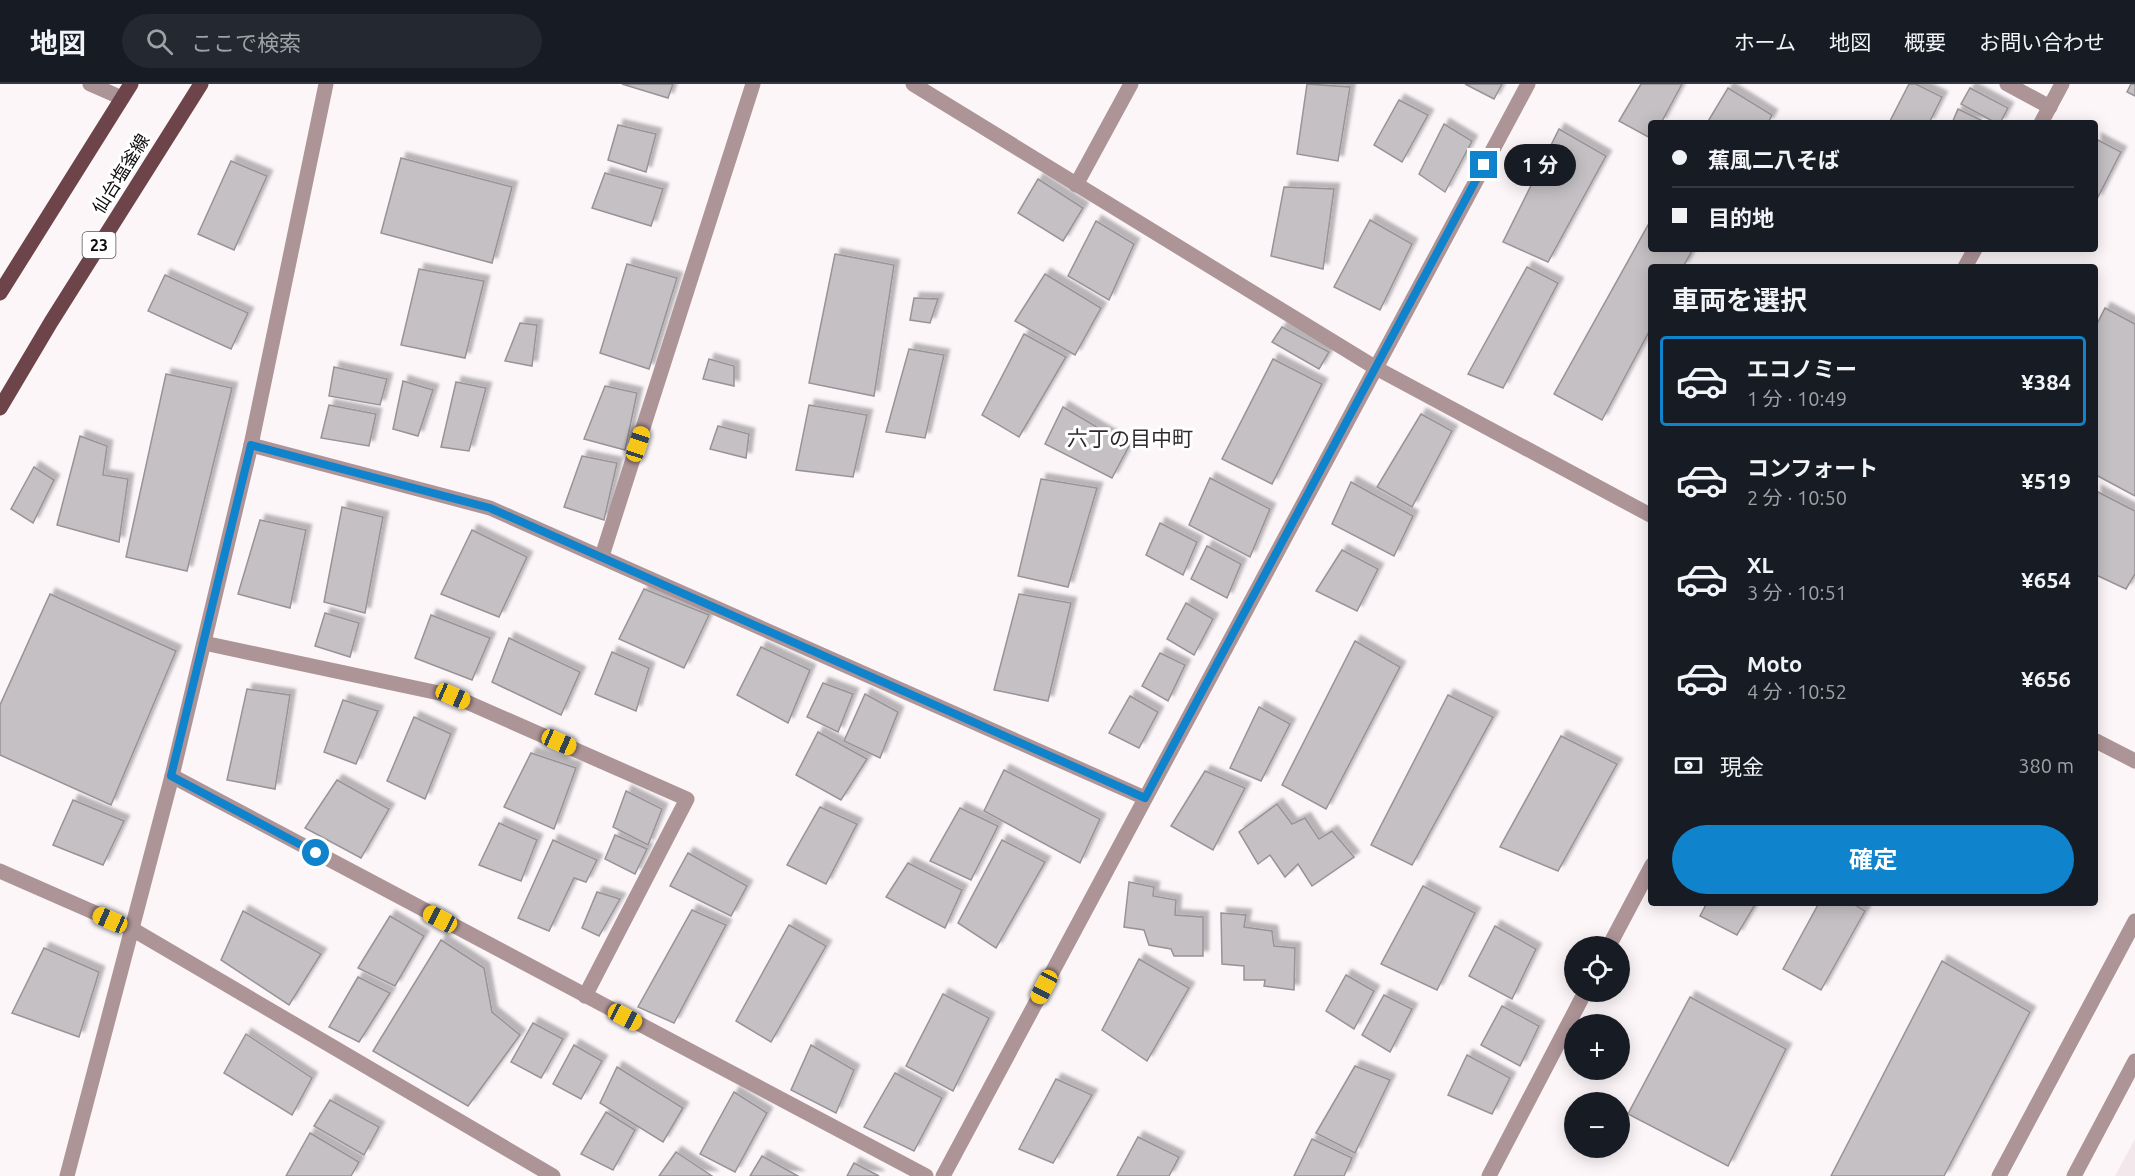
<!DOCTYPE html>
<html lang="ja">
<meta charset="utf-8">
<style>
body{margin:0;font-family:Ubuntu,"Noto Sans JP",sans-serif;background:#242831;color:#f1f3f6;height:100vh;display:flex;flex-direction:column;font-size:22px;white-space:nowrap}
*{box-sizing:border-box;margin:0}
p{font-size:20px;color:#9ea1a6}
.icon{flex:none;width:33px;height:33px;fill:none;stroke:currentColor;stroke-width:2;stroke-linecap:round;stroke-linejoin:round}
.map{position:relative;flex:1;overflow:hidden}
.panel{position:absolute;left:1648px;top:180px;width:450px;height:642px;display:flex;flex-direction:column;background:#171b24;border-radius:6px;box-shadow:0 3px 15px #0003}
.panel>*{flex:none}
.hud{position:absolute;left:1648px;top:36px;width:450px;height:132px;border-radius:6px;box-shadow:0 3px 15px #0003;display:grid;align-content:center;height:132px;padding:0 24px;background:#171b24}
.controls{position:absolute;left:1564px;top:852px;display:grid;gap:12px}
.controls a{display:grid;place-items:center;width:66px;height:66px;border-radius:50%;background:#171b24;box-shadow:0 3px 15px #0003;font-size:30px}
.end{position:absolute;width:27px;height:27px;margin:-14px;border:8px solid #0f83cc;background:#fff;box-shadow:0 0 0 3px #fff}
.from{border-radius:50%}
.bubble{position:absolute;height:42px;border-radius:21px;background:#171b24;box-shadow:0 3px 15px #0003;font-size:20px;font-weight:700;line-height:42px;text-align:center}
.car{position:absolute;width:18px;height:36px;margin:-18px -9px;border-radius:8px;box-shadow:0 0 4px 2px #0007;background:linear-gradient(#f5c518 24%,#345 0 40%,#f5c518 0 76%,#345 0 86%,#f5c518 0)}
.hud b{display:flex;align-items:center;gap:21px;height:57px;font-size:22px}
.hud b+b{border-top:2px solid #363941}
.hud i{width:15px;height:15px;background:#f1f3f6}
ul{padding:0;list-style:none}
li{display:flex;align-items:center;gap:18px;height:90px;margin:0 12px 9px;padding:0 12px;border:3px solid transparent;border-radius:6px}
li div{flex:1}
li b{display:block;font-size:22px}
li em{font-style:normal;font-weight:700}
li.active{border-color:#0f83cc}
li>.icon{width:54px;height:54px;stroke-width:1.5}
h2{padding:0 24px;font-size:27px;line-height:72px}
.pay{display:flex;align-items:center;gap:15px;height:66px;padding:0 24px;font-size:22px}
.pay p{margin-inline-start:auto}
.action{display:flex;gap:12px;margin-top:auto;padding:12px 24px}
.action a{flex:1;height:69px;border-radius:36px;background:#0f83cc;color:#fff;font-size:24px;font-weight:700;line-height:69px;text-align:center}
header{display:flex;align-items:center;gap:36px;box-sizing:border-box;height:84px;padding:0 30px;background:#171b24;border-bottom:2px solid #363941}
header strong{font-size:28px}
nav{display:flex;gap:33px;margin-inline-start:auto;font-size:21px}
.search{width:420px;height:54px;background:#242831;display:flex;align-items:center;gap:15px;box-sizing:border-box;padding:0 21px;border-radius:33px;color:#9ea1a6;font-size:22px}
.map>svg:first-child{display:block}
.built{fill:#f4e7ec}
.building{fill:#c4c0c4;stroke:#989397;stroke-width:1.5;filter:url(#shadow)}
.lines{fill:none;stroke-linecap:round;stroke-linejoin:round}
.minor{stroke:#ad9497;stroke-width:15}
.tertiary{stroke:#ad9497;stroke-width:15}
.primary{stroke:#6c444a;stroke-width:15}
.route{stroke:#0f83cc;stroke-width:8}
.labels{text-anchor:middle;stroke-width:6;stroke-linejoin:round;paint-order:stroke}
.shield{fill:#fff;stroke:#565556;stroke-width:1.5}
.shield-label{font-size:16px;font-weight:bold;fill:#0e0c0d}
.street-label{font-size:18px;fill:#0e0c0d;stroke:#fff}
.quarter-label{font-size:21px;fill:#302b2d;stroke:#fff}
</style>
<header>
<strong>地図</strong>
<div class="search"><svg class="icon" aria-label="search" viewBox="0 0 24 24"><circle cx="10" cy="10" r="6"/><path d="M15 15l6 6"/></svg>ここで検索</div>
<nav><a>ホーム</a><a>地図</a><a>概要</a><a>お問い合わせ</a></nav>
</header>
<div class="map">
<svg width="2135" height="1092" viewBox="0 0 2135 1092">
<defs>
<filter id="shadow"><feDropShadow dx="5.5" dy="-5.5" stdDeviation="1.5" flood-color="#0004"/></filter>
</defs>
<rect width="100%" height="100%" fill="#fcf6f9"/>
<!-- built -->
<path class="built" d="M2135 1055V1092H2115Z"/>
<!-- building -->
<g class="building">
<path d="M622 0H673L668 14Z"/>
<path d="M1307 0 1350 3 1338 77 1297 70Z"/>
<path d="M1465 0H1502L1494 15Z"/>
<path d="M1641 0H1682L1661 39H1652V55L1619 37Z"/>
<path d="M1909 0H1916L1942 13 1929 39H1889Z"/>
<path d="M2131 0H2135V12L2127 8Z"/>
<path d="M1728 4 1772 31 1768 39H1707Z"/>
<path d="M1970 4 2008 24 2000 39H1996L1961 20Z"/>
<path d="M1399 16 1428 31 1402 78 1374 61Z"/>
<path d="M1958 25 1987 39H1952Z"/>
<path d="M1444 40 1472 57 1445 108 1419 90Z"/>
<path d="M618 41 656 50 646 88 608 76Z"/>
<path d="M1559 45 1606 72 1548 178 1503 158Z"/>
<path d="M2096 55 2121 68 2096 117Z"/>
<path d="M401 74 512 103 492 179 381 149Z"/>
<path d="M231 77 267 92 234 166 198 150Z"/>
<path d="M605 89 663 105 651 142 592 124Z"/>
<path d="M1038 95 1083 124 1063 157 1018 129Z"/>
<path d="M1284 103 1334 105 1323 185 1271 172Z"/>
<path d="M1652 134V165H1693L1683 183H1652V242L1602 336 1554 310Z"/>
<path d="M1370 136 1412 160 1380 226 1334 203Z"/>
<path d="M1096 137 1134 160 1109 216 1068 192Z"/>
<path d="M835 170 894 181 874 312 809 299Z"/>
<path d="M627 180 677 194 649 285 600 269Z"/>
<path d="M1527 183 1558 199 1503 304 1468 290Z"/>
<path d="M419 185 484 197 465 274 401 261Z"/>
<path d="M1045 190 1101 224 1075 271 1015 237Z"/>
<path d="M165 191 248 229 231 265 148 227Z"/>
<path d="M914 214 938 215 930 239 910 236Z"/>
<path d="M2105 224 2135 240V412L2096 391V242Z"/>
<path d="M520 239 537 241 532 282 505 277Z"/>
<path d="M1282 243 1329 268 1319 285 1272 258Z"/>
<path d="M1024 250 1066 273 1019 353 982 331Z"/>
<path d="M909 265 944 271 925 354 886 348Z"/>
<path d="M709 275 734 282V302L703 295Z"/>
<path d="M1273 275 1322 300 1272 400 1222 375Z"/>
<path d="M334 283 387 295 380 321 329 312Z"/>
<path d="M166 290 232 304 187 487 126 473Z"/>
<path d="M403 297 433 306 418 352 393 345Z"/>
<path d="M456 298 486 304 469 367 441 363Z"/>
<path d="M605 302 637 309 625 366 584 355Z"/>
<path d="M329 321 376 330 369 362 321 354Z"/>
<path d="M809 321 867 331 853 393 796 386Z"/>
<path d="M1063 323 1129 362 1112 394 1045 360Z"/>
<path d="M1421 330 1452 347 1412 423 1377 403Z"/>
<path d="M718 342 749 350 746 374 710 365Z"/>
<path d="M80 352 107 362 103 391 128 395 119 458 57 441Z"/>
<path d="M582 372 617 379 604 436 564 423Z"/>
<path d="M34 383 54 396 33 439 11 425Z"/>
<path d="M1210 394 1270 425 1250 473 1189 441Z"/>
<path d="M1041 395 1097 404 1068 503 1018 492Z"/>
<path d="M1351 398 1413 432 1394 472 1332 440Z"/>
<path d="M2096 407 2135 427V490L2126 505 2096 491Z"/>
<path d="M342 423 383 433 365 529 324 518Z"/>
<path d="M260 436 306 446 290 524 238 510Z"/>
<path d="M1160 439 1197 458 1183 491 1146 471Z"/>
<path d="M472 446 527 473 499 533 441 510Z"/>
<path d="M1207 462 1241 480 1227 514 1191 495Z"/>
<path d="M1342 466 1378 485 1357 527 1316 507Z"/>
<path d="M644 505 709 531 684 584 619 555Z"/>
<path d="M50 510 176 567 111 721 0 671V621Z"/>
<path d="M1019 510 1071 519 1048 617 994 606Z"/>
<path d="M1186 519 1213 535 1194 571 1167 555Z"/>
<path d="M325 529 359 539 350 573 315 562Z"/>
<path d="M431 531 490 554 472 596 415 574Z"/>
<path d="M509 554 580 588 561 631 492 598Z"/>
<path d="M1355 557 1400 583 1326 725 1282 701Z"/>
<path d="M761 563 810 586 788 639 737 611Z"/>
<path d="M612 568 649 584 636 627 595 610Z"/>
<path d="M1160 569 1185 581 1168 617 1142 602Z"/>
<path d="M823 599 853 610 838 648 807 633Z"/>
<path d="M247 605 290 611 275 705 227 696Z"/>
<path d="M865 610 898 628 880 674 844 657Z"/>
<path d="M1448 611 1493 633 1412 781 1371 761Z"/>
<path d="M1130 612 1158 628 1139 664 1109 649Z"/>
<path d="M343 616 378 627 356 680 324 668Z"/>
<path d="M1259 623 1290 640 1261 697 1230 684Z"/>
<path d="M414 633 451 650 425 715 387 697Z"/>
<path d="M818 648 867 675 841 716 796 691Z"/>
<path d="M1561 652 1617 680 1558 787 1500 763Z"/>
<path d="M531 669 576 684 554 745 504 723Z"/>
<path d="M1004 686 1100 735 1080 779 984 727Z"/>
<path d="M1205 687 1245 704 1213 766 1171 742Z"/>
<path d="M337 696 389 725 361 774 305 744Z"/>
<path d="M626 707 662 725 648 761 613 743Z"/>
<path d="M73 716 124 737 103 781 53 761Z"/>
<path d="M1277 720 1292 740 1305 734 1319 755 1332 747 1354 773 1312 802 1298 780 1285 793 1270 771 1258 780 1239 748Z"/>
<path d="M820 723 857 740 826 800 787 781Z"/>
<path d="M960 724 998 742 971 796 930 777Z"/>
<path d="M499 739 537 756 521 797 479 781Z"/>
<path d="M615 751 647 765 635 790 605 775Z"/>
<path d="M553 756 597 776 586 798 574 794 549 847 518 834Z"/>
<path d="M1002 756 1045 778 996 864 958 839Z"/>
<path d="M688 769 747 802 731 832 670 802Z"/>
<path d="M908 779 962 806 945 844 886 813Z"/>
<path d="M1129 798 1154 803 1153 812 1176 816 1175 831 1203 833V872H1174L1171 865 1149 861 1144 846 1124 843Z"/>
<path d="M1423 802 1475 829 1437 906 1381 880Z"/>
<path d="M597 808 620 815 599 852 582 844Z"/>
<path d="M1707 819H1756L1737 851 1700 832Z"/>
<path d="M1819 819H1852L1865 827 1821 906 1783 885Z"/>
<path d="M692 826 726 841 674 939 638 923Z"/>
<path d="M243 827 321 870 289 921 221 876Z"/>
<path d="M1221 829 1246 831 1244 843 1272 847 1274 862 1295 864 1294 906 1264 902 1265 896H1244V882L1222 880Z"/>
<path d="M390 832 424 852 395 902 358 884Z"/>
<path d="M789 841 826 862 771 958 736 937Z"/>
<path d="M1495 842 1536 865 1512 915 1469 892Z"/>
<path d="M441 856 484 884 492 928 520 951 468 1022 373 967Z"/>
<path d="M44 864 99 888 79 953 12 929Z"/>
<path d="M1139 875 1189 904 1147 977 1102 946Z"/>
<path d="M1942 877 2030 928 1944 1092H1831Z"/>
<path d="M1346 891 1374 907 1354 945 1326 927Z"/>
<path d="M358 893 390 909 359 958 329 943Z"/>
<path d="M943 910 989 934 953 1007 906 982Z"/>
<path d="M1384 911 1412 925 1390 968 1362 951Z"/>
<path d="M1690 913 1786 965 1728 1082 1628 1030Z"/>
<path d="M1502 922 1539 942 1520 982 1481 961Z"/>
<path d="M533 939 563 955 541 994 511 978Z"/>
<path d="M246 950 312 994 292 1031 224 989Z"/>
<path d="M574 961 602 977 581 1015 553 1000Z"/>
<path d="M811 961 854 986 836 1029 791 1006Z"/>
<path d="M1467 971 1510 994 1492 1030 1448 1011Z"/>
<path d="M1355 982 1390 996 1355 1069 1316 1049Z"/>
<path d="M617 983 683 1024 663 1058 600 1019Z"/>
<path d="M895 989 942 1014 914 1067 864 1043Z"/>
<path d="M1056 995 1092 1011 1053 1079 1019 1065Z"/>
<path d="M734 1008 767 1029 735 1088 700 1070Z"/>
<path d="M330 1016 379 1043 364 1071 314 1042Z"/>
<path d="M606 1028 635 1046 613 1086 581 1070Z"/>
<path d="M310 1049 359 1078 351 1092H286Z"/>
<path d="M1138 1053 1179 1073 1169 1092H1117Z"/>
<path d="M1312 1055 1352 1074 1344 1092H1294Z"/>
<path d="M676 1068 712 1092H659Z"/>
<path d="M762 1072 798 1092H750Z"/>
<path d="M854 1079 879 1092H847Z"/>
</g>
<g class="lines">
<!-- minor -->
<g class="minor">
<path d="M90 0 122 14"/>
<path d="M913 0 1376 284 1652 432"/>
<path d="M2007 0 2050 23"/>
<path d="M2041 39 2062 0"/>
<path d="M1076 101 1131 0"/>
<path d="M1965 183 1975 165"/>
<path d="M251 361 490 424 1145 714"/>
<path d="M602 472 753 0"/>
<path d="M204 559 453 612 687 715 585 912"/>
<path d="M2096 657 2135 677"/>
<path d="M172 692 926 1092"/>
<path d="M0 787 132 845 553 1092"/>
<path d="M1609 862 1652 781"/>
<path d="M67 1092 172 692 251 361 326 0"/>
<path d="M943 1092 1528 0"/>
<path d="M1489 1092 1585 908"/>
</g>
<!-- tertiary -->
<g class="tertiary">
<path d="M1999 1092 2135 837"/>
<path d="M2074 1092 2135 977"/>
</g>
<!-- primary -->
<g class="primary">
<path d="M0 209 131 0"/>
<path d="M0 324 51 238 201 0"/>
</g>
</g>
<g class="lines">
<!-- route -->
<path class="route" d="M316 769 171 692 251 361 490 424 1145 714 1484 81"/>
</g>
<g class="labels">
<!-- shield labels -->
<rect class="shield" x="82.5" y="148" width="33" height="26" rx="4.5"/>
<g class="shield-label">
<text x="99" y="167">23</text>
</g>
<!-- street labels -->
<g class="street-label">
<text transform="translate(121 90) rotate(-58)" y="6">仙台塩釜線</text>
</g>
<!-- quarter labels -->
<g class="quarter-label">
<text x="1130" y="362">六丁の目中町</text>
</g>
</g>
</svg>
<div class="controls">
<a><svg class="icon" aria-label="locate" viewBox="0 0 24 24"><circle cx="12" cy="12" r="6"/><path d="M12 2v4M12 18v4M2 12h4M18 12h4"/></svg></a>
<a>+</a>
<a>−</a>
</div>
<i class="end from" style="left:316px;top:769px"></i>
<i class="end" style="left:1484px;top:81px"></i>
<div class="bubble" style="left:1504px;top:60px;width:72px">1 分</div>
<i class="car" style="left:638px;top:360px;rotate:18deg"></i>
<i class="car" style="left:453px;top:612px;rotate:114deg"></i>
<i class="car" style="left:559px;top:658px;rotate:114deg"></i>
<i class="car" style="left:440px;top:835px;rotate:298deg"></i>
<i class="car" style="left:110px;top:836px;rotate:294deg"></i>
<i class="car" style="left:1044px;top:903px;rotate:208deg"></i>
<i class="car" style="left:625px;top:933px;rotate:118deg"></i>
<div class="hud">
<b><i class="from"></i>蕉風二八そば</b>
<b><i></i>目的地</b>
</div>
<section class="panel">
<h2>車両を選択</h2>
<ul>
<li class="active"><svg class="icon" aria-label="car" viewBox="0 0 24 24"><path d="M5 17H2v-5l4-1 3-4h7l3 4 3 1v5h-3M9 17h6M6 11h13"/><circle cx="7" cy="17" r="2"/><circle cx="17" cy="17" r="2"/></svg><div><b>エコノミー</b><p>1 分 · 10:49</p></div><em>¥384</em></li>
<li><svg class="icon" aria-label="car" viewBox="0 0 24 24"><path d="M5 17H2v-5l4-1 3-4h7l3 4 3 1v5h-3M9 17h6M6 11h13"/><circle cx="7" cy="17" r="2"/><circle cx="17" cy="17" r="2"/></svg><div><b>コンフォート</b><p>2 分 · 10:50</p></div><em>¥519</em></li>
<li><svg class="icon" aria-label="car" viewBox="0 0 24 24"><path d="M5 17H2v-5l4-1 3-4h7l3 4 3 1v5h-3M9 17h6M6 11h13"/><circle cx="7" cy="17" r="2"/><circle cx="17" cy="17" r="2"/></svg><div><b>XL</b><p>3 分 · 10:51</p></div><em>¥654</em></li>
<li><svg class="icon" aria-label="car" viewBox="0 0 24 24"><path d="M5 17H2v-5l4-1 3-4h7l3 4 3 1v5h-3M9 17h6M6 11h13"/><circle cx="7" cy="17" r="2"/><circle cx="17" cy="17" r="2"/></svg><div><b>Moto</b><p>4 分 · 10:52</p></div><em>¥656</em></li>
</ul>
<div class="pay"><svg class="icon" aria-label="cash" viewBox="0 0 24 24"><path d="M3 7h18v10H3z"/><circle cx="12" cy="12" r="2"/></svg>現金<p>380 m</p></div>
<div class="action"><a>確定</a></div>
</section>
</div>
